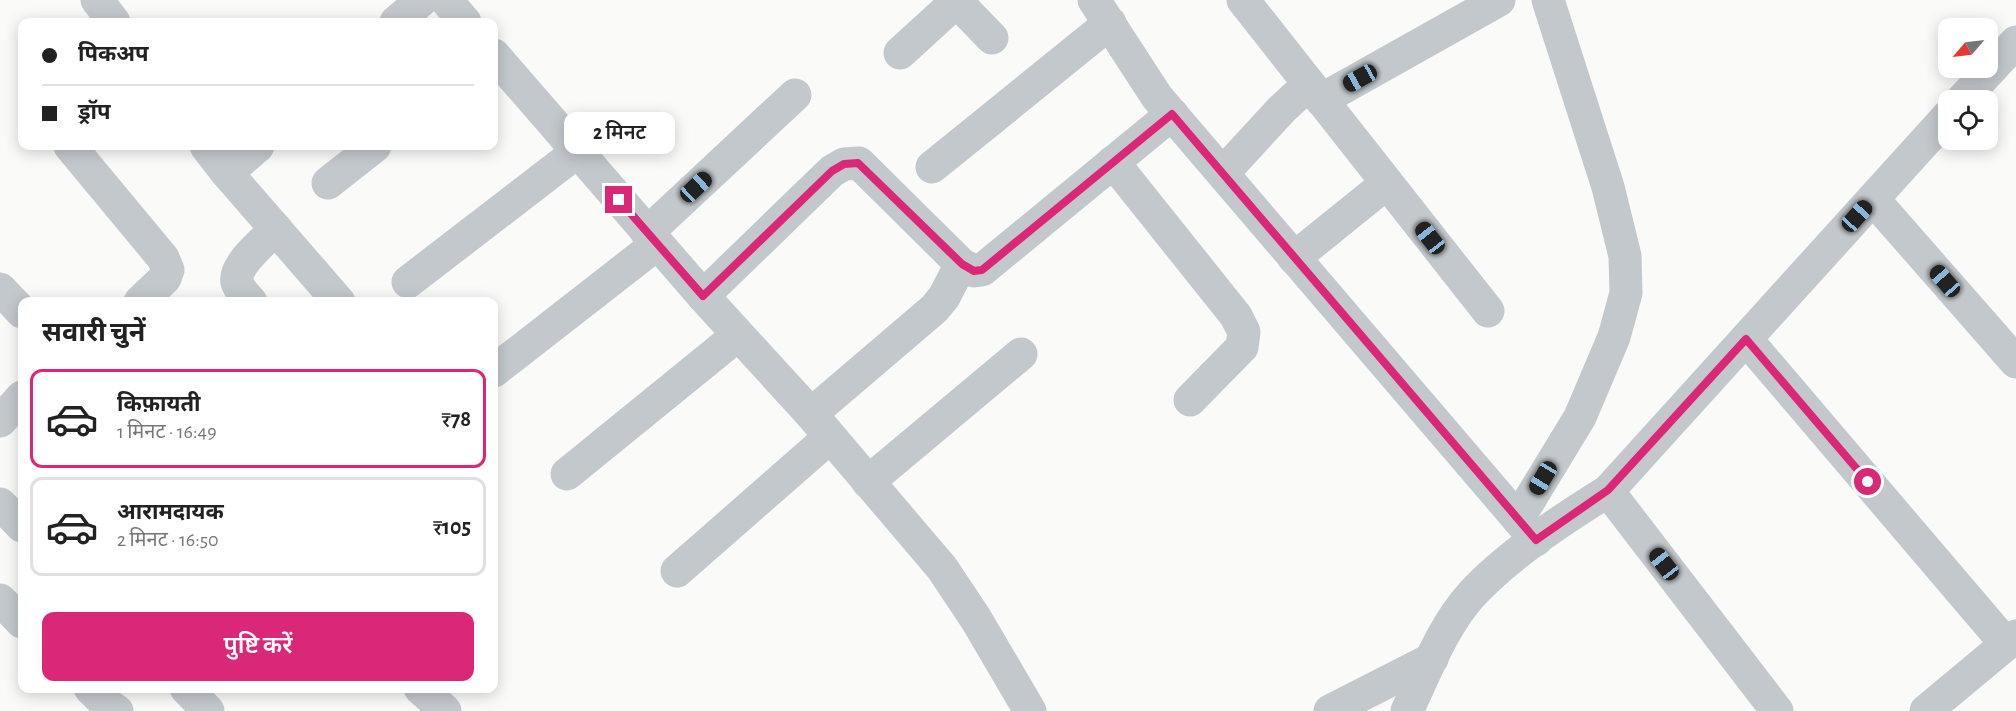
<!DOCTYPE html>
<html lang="hi">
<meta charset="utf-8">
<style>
body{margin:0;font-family:"Alegreya Sans","Noto Sans Devanagari",sans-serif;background:#f6f6f6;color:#222;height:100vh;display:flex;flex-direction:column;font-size:22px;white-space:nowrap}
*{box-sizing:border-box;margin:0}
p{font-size:20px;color:#767676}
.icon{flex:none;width:33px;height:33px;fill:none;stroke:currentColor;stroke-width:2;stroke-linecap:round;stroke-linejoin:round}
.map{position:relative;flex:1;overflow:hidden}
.side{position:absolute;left:18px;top:297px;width:480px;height:396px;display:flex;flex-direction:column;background:#fff;border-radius:12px;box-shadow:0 3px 15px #0003}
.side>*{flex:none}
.banner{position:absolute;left:18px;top:18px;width:480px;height:132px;border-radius:12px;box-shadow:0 3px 15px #0003;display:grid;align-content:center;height:132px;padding:0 24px;background:#fff}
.needle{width:39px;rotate:242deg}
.fabs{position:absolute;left:1938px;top:18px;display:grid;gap:12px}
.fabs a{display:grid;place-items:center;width:60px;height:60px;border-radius:12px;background:#fff;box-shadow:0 3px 15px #0003;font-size:30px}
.end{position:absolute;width:27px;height:27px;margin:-14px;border:8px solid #db2777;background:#fff;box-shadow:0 0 0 3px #fff}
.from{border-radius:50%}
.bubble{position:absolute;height:42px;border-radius:12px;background:#fff;box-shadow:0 3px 15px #0003;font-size:20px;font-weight:600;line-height:42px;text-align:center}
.car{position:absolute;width:18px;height:36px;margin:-18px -9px;border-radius:8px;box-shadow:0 0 4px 2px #0007;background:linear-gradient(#222 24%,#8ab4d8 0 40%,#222 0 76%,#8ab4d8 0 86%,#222 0)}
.banner b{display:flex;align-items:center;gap:21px;height:57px;font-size:22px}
.banner b+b{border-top:2px solid #e0e0e0}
.banner i{width:15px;height:15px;background:#222}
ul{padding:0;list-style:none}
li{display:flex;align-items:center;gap:18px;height:99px;margin:0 12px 9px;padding:0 12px;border:3px solid #e0e0e0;border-radius:12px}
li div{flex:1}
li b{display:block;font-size:22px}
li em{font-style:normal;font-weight:600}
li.current{border-color:#db2777}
li>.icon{width:54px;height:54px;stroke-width:1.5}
h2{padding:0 24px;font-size:27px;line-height:72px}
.cta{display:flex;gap:12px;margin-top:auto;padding:12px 24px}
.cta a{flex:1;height:69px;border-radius:12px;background:#db2777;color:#fff;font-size:24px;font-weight:600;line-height:69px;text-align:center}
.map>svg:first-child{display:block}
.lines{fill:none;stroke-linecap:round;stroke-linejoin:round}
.minor{stroke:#c3c8cc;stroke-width:33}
.route{stroke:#db2777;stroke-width:8}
</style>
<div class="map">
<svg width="2016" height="711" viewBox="0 0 2016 711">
<rect width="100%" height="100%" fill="#fafaf8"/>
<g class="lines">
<!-- minor -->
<g class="minor">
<path d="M97 0 114 22"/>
<path d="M446 0 465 22"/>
<path d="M1094 0 1157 97 1536 540"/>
<path d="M1243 0 1488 311"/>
<path d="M957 2 992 38"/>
<path d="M396 22 422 0"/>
<path d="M900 53 958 0"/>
<path d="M494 55 703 296 811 414 942 568 976 619 1030 711"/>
<path d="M1321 100 1499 0"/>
<path d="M1962 100 2016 42"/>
<path d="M70 146 163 258 168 270 165 278 140 302"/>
<path d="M206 146 227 173 339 302"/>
<path d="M1113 162 1236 316 1244 332 1242 347 1190 400"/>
<path d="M932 167 1110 23"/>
<path d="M227 173 258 146"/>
<path d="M1223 173 1281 110 1309 84"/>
<path d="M328 183 375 146"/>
<path d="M1873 199 2016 362"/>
<path d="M647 233 795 95"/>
<path d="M1294 258 1387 183"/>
<path d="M408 282 577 152"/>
<path d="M0 289 22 312"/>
<path d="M703 296 832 171 844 164 859 163 961 264 974 271 982 270 1172 114"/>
<path d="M251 302C246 296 239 290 237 282 233 266 265 240 276 229"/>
<path d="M1746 339 2006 644"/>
<path d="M494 371 657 244"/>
<path d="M811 414 934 309 944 297 961 264"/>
<path d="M0 421 22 397"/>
<path d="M567 474 738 335"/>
<path d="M868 482 1021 354"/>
<path d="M1608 491 1777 711"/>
<path d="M0 504 22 526"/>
<path d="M1518 519 1580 417 1614 337 1626 293 1625 256 1608 187 1548 0"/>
<path d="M677 571 830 437"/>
<path d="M0 600 22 622"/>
<path d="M90 688 104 702 117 711"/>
<path d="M186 688 208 711"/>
<path d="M420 688 445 711"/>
<path d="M1330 711 1432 659"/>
<path d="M1407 711C1426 672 1442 627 1472 594 1508 555 1563 519 1608 491L1948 116"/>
<path d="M1926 711 2016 636"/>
</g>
</g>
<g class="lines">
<!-- route -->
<path class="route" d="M619 200 703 296 832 171 844 164 858 163 962 264 974 271 982 270 1172 114 1536 540 1608 490 1746 339 1868 482"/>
</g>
</svg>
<div class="fabs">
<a><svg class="needle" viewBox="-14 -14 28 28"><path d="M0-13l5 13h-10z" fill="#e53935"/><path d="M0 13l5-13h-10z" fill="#767676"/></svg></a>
<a><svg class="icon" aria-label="locate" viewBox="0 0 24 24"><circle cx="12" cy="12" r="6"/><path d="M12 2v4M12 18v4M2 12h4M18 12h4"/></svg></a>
</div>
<i class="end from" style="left:1868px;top:482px"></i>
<i class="end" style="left:619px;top:200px"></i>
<div class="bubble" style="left:564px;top:112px;width:111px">2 मिनट</div>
<i class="car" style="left:1360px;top:78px;rotate:241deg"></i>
<i class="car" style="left:696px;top:187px;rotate:47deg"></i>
<i class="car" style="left:1857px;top:216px;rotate:42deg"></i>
<i class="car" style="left:1430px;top:238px;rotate:322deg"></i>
<i class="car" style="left:1945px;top:281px;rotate:319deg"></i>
<i class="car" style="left:1543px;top:478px;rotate:211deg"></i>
<i class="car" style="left:1664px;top:564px;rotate:322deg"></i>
<div class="banner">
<b><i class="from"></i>पिकअप</b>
<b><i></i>ड्रॉप</b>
</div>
<section class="side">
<h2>सवारी चुनें</h2>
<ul>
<li class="current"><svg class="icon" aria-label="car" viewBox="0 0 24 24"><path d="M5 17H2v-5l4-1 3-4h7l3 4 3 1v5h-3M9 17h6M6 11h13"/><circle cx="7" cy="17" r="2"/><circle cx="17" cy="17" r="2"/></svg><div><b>किफ़ायती</b><p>1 मिनट · 16:49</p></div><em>₹78</em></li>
<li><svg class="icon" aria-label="car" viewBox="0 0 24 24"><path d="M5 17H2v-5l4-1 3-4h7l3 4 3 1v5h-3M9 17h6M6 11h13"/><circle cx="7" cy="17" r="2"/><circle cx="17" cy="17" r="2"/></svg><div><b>आरामदायक</b><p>2 मिनट · 16:50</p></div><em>₹105</em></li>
</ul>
<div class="cta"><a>पुष्टि करें</a></div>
</section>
</div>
